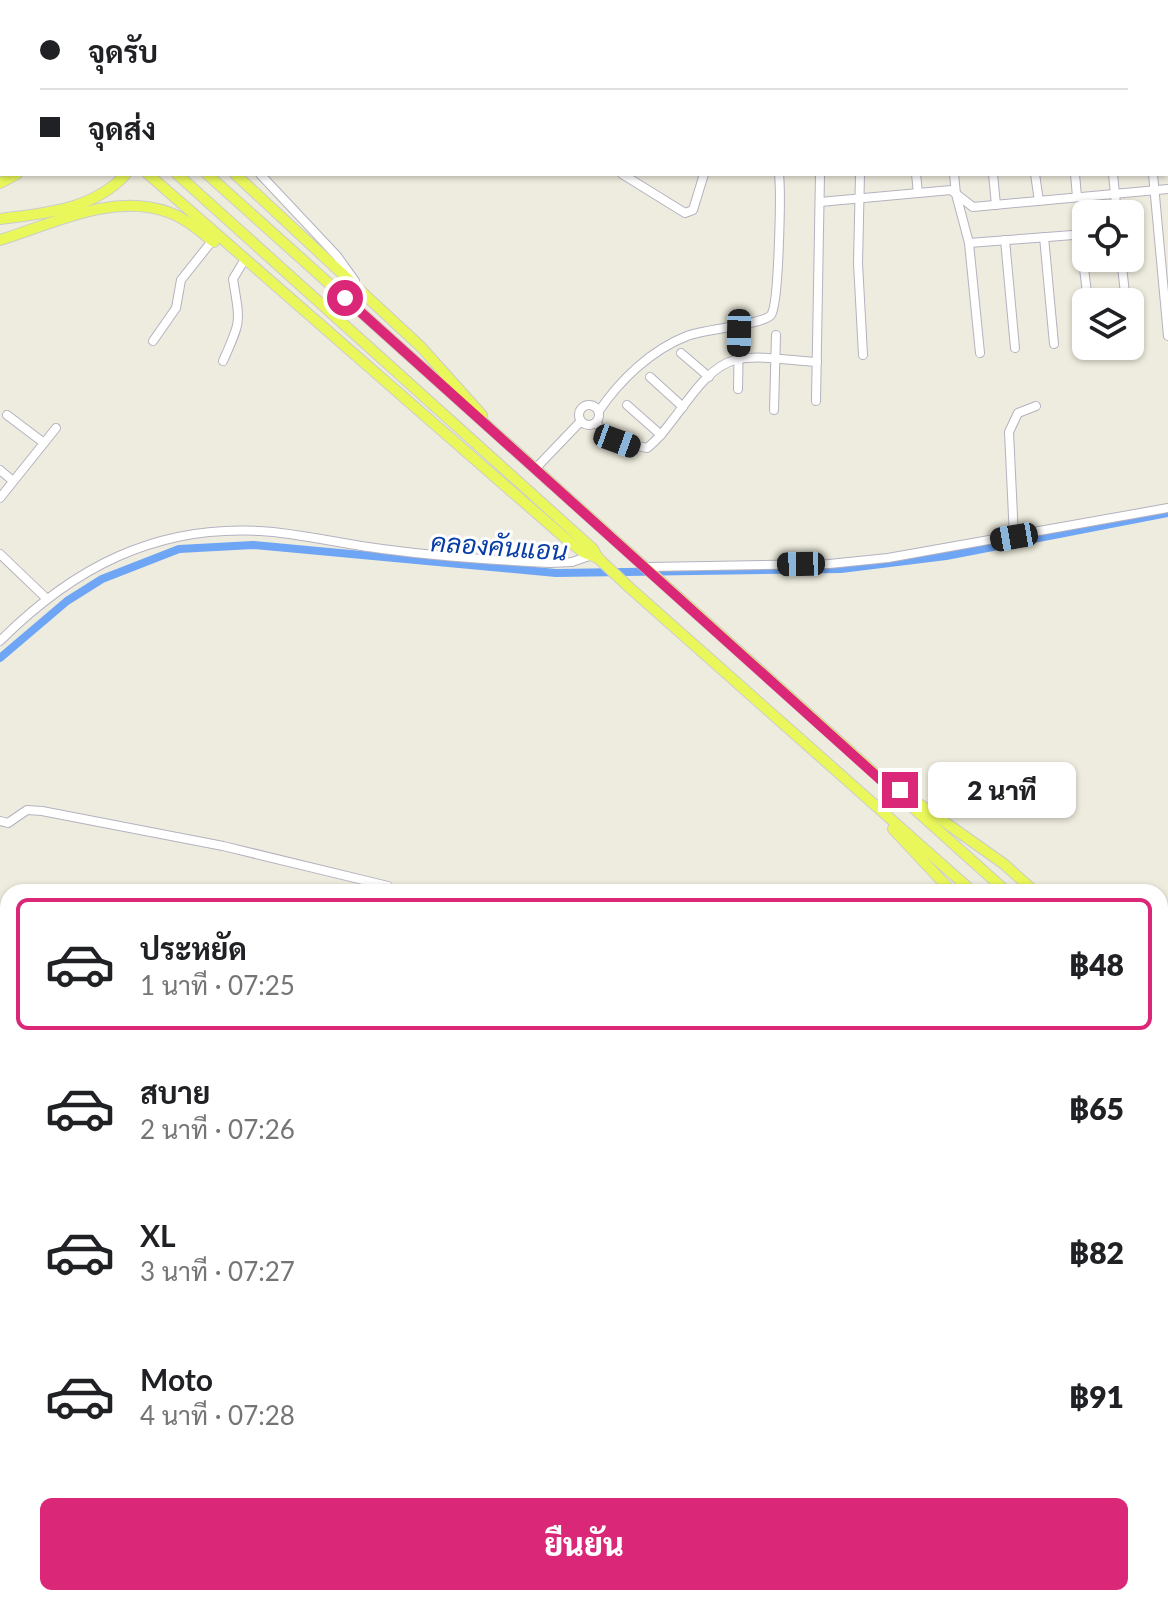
<!DOCTYPE html>
<html lang="th">
<meta charset="utf-8">
<style>
body{margin:0;font-family:Lato,Sarabun,sans-serif;background:#f2f2f2;color:#202124;height:100vh;display:flex;flex-direction:column;font-size:30px;white-space:nowrap}
*{box-sizing:border-box;margin:0}
p{font-size:26px;color:#757577}
.icon{flex:none;width:44px;height:44px;fill:none;stroke:currentColor;stroke-width:2;stroke-linecap:round;stroke-linejoin:round}
.map{position:relative;flex:1;overflow:hidden}
.details{position:absolute;left:0px;top:884px;width:1168px;height:722px;display:flex;flex-direction:column;background:#fff;border-radius:24px 24px 0 0;box-shadow:0 2px 6px #0004}
.details>*{flex:none}
.banner{position:absolute;left:0px;top:0px;width:1168px;height:176px;box-shadow:0 2px 6px #0004;display:grid;align-content:center;height:176px;padding:0 40px;background:#fff}
.controls{position:absolute;left:1072px;top:200px;display:grid;gap:16px}
.controls a{display:grid;place-items:center;width:72px;height:72px;border-radius:12px;background:#fff;box-shadow:0 2px 6px #0004;font-size:40px}
.end{position:absolute;width:36px;height:36px;margin:-18px;border:10px solid #db2777;background:#fff;box-shadow:0 0 0 4px #fff}
.from{border-radius:50%}
.bubble{position:absolute;height:56px;border-radius:12px;background:#fff;box-shadow:0 2px 6px #0004;font-size:26px;font-weight:800;line-height:56px;text-align:center}
.car{position:absolute;width:24px;height:48px;margin:-24px -12px;border-radius:10px;box-shadow:0 0 6px 2px #0007;background:linear-gradient(#222 24%,#8ab4d8 0 40%,#222 0 76%,#8ab4d8 0 86%,#222 0)}
.banner b{display:flex;align-items:center;gap:28px;height:76px;font-size:30px}
.banner b+b{border-top:2px solid #e0e0e0}
.banner i{width:20px;height:20px;background:#202124}
ul{padding:14px 0 0;list-style:none}
li{display:flex;align-items:center;gap:24px;height:132px;margin:0 16px 12px;padding:0 24px;border:4px solid transparent;border-radius:12px}
li div{flex:1}
li b{display:block;font-size:30px}
li em{font-style:normal;font-weight:800}
li.active{border-color:#db2777}
li>.icon{width:72px;height:72px;stroke-width:1.5}
.action{display:flex;gap:16px;margin-top:auto;padding:16px 40px}
.action a{flex:1;height:92px;border-radius:12px;background:#db2777;color:#fff;font-size:32px;font-weight:800;line-height:92px;text-align:center}
.map>svg:first-child{display:block}
.lines{fill:none;stroke-linecap:round;stroke-linejoin:round}
.canal{stroke:#6ea5f4;stroke-width:8}
.river{stroke:#6ea5f4;stroke-width:14}
.minor-casing{stroke:#b4b2c0;stroke-width:10}
.major-casing{stroke:#ccc;stroke-width:12}
.minor{stroke:#fff;stroke-width:8}
.major{stroke:#e9f75b;stroke-width:10}
.route{stroke:#db2777;stroke-width:10}
.labels{text-anchor:middle;stroke-width:6;stroke-linejoin:round;paint-order:stroke}
.water-label{font-size:26px;font-style:italic;fill:#083da5;stroke:#fff}
</style>
<div class="map">
<svg width="1168" height="1605" viewBox="0 0 1168 1605">
<rect width="100%" height="100%" fill="#eeecde"/>
<g class="lines">
<!-- canal -->
<path class="canal" d="M0 658 67 601 102 579 179 549 253 545 556 573 841 569 946 556 1168 513"/>
<!-- river -->
<g class="river">
<path d="M1160 1185 1168 1183"/>
<path d="M820 1605 822 1598"/>
</g>
<!-- minor casing -->
<g class="minor-casing">
<g id="minor">
<path d="M173 0 174 2"/>
<path d="M283 0 288 2"/>
<path d="M382 0 386 2"/>
<path d="M493 0 497 2"/>
<path d="M588 0 591 2"/>
<path d="M739 0 742 2"/>
<path d="M812 0 815 2"/>
<path d="M610 2 612 0"/>
<path d="M843 2 844 0"/>
<path d="M1166 77H1168"/>
<path d="M260 174 337 256 355 281"/>
<path d="M622 174 685 213 693 210 704 174"/>
<path d="M860 174 858 263 863 355"/>
<path d="M916 174 918 193"/>
<path d="M954 174 956 194 969 243 980 353"/>
<path d="M993 174 996 205"/>
<path d="M1035 174 1039 201"/>
<path d="M1075 174 1077 197"/>
<path d="M1113 174 1117 214"/>
<path d="M1153 174 1168 336"/>
<path d="M820 202 951 190 973 207 1168 189"/>
<path d="M1080 234 1088 302"/>
<path d="M1044 237 1054 344"/>
<path d="M1005 240 1015 348"/>
<path d="M969 243 1086 234"/>
<path d="M1121 258 1126 302"/>
<path d="M153 341 176 308 181 280 212 241"/>
<path d="M681 353 709 377"/>
<path d="M223 361C242 319 240 323 233 279L242 264"/>
<path d="M650 377 683 407"/>
<path d="M738 389 739 333"/>
<path d="M816 401 820 174"/>
<circle cx="589" cy="415" r="10"/>
<path d="M627 405 661 435"/>
<path d="M774 410 776 335"/>
<path d="M599 411C620 380 651 350 687 336 703 329 763 325 771 315 779 305 781 193 779 174"/>
<path d="M7 415 44 443"/>
<path d="M595 423 617 441 647 448C676 426 699 369 735 360 760 354 792 361 817 362"/>
<path d="M536 468 581 421"/>
<path d="M0 470 13 481"/>
<path d="M0 498 56 428"/>
<path d="M1014 537 1009 432 1018 413 1036 406"/>
<path d="M0 554 46 598"/>
<path d="M648 567 829 564 888 558 1168 508"/>
<path d="M0 641C73 568 155 525 260 531 296 533 333 542 368 547 429 556 490 560 550 563L572 562 592 555"/>
<path d="M0 821 8 823 27 810 42 811 223 846 388 886"/>
<path d="M1160 926 1168 927"/>
<path d="M1168 986 1160 991 1168 998"/>
<path d="M0 1086H8"/>
<path d="M1160 1105 1168 1133"/>
<path d="M1160 1318 1168 1317"/>
<path d="M1160 1417H1163"/>
<path d="M1160 1459 1166 1458"/>
<path d="M1160 1499H1168"/>
<path d="M1160 1544H1168"/>
<path d="M1160 1585H1168"/>
<path d="M1106 1598 1107 1605"/>
<path d="M1148 1602V1598"/>
<path d="M732 1605 734 1598"/>
</g>
</g>
<!-- major casing -->
<g class="major-casing">
<g id="major">
<path d="M15 0 18 2"/>
<path d="M42 0 44 2"/>
<path d="M96 0 99 2"/>
<path d="M164 0V2"/>
<path d="M0 5 2 3"/>
<path d="M0 15 2 16"/>
<path d="M0 44 2 46"/>
<path d="M0 169 2 168"/>
<path d="M148 174 565 538 583 552 598 558"/>
<path d="M177 174 593 549 598 558 630 588 973 892"/>
<path d="M207 174 1007 892"/>
<path d="M235 174 421 347 482 415"/>
<path d="M0 183 17 174"/>
<path d="M0 219C46 213 93 210 126 174"/>
<path d="M0 240C52 224 113 192 168 212 186 218 199 231 214 242"/>
<path d="M898 789 1004 864 1035 892"/>
<path d="M893 829 952 892"/>
<path d="M1160 1007 1168 1014"/>
<path d="M1160 1031 1168 1038"/>
<path d="M1160 1060 1168 1068"/>
<path d="M1160 1083 1168 1090"/>
</g>
</g>
<!-- minor -->
<use href="#minor" class="minor"/>
<!-- major -->
<use href="#major" class="major"/>
</g>
<g class="lines">
<!-- route -->
<path class="route" d="M345 298 882 781 900 790"/>
</g>
<g class="labels">
<!-- water labels -->
<g class="water-label">
<text transform="translate(499 547) rotate(4)" y="9">คลองคันแอน</text>
</g>
</g>
</svg>
<div class="controls">
<a><svg class="icon" aria-label="locate" viewBox="0 0 24 24"><circle cx="12" cy="12" r="6"/><path d="M12 2v4M12 18v4M2 12h4M18 12h4"/></svg></a>
<a><svg class="icon" aria-label="layers" viewBox="0 0 24 24"><path d="M12 4l9 5-9 5-9-5zM3 14l9 5 9-5"/></svg></a>
</div>
<i class="end from" style="left:345px;top:298px"></i>
<i class="end" style="left:900px;top:790px"></i>
<div class="bubble" style="left:928px;top:762px;width:148px">2 นาที</div>
<i class="car" style="left:739px;top:333px;rotate:181deg"></i>
<i class="car" style="left:617px;top:441px;rotate:110deg"></i>
<i class="car" style="left:1014px;top:537px;rotate:260deg"></i>
<i class="car" style="left:801px;top:564px;rotate:269deg"></i>
<div class="banner">
<b><i class="from"></i>จุดรับ</b>
<b><i></i>จุดส่ง</b>
</div>
<section class="details">
<ul>
<li class="active"><svg class="icon" aria-label="car" viewBox="0 0 24 24"><path d="M5 17H2v-5l4-1 3-4h7l3 4 3 1v5h-3M9 17h6M6 11h13"/><circle cx="7" cy="17" r="2"/><circle cx="17" cy="17" r="2"/></svg><div><b>ประหยัด</b><p>1 นาที · 07:25</p></div><em>฿48</em></li>
<li><svg class="icon" aria-label="car" viewBox="0 0 24 24"><path d="M5 17H2v-5l4-1 3-4h7l3 4 3 1v5h-3M9 17h6M6 11h13"/><circle cx="7" cy="17" r="2"/><circle cx="17" cy="17" r="2"/></svg><div><b>สบาย</b><p>2 นาที · 07:26</p></div><em>฿65</em></li>
<li><svg class="icon" aria-label="car" viewBox="0 0 24 24"><path d="M5 17H2v-5l4-1 3-4h7l3 4 3 1v5h-3M9 17h6M6 11h13"/><circle cx="7" cy="17" r="2"/><circle cx="17" cy="17" r="2"/></svg><div><b>XL</b><p>3 นาที · 07:27</p></div><em>฿82</em></li>
<li><svg class="icon" aria-label="car" viewBox="0 0 24 24"><path d="M5 17H2v-5l4-1 3-4h7l3 4 3 1v5h-3M9 17h6M6 11h13"/><circle cx="7" cy="17" r="2"/><circle cx="17" cy="17" r="2"/></svg><div><b>Moto</b><p>4 นาที · 07:28</p></div><em>฿91</em></li>
</ul>
<div class="action"><a>ยืนยัน</a></div>
</section>
</div>
